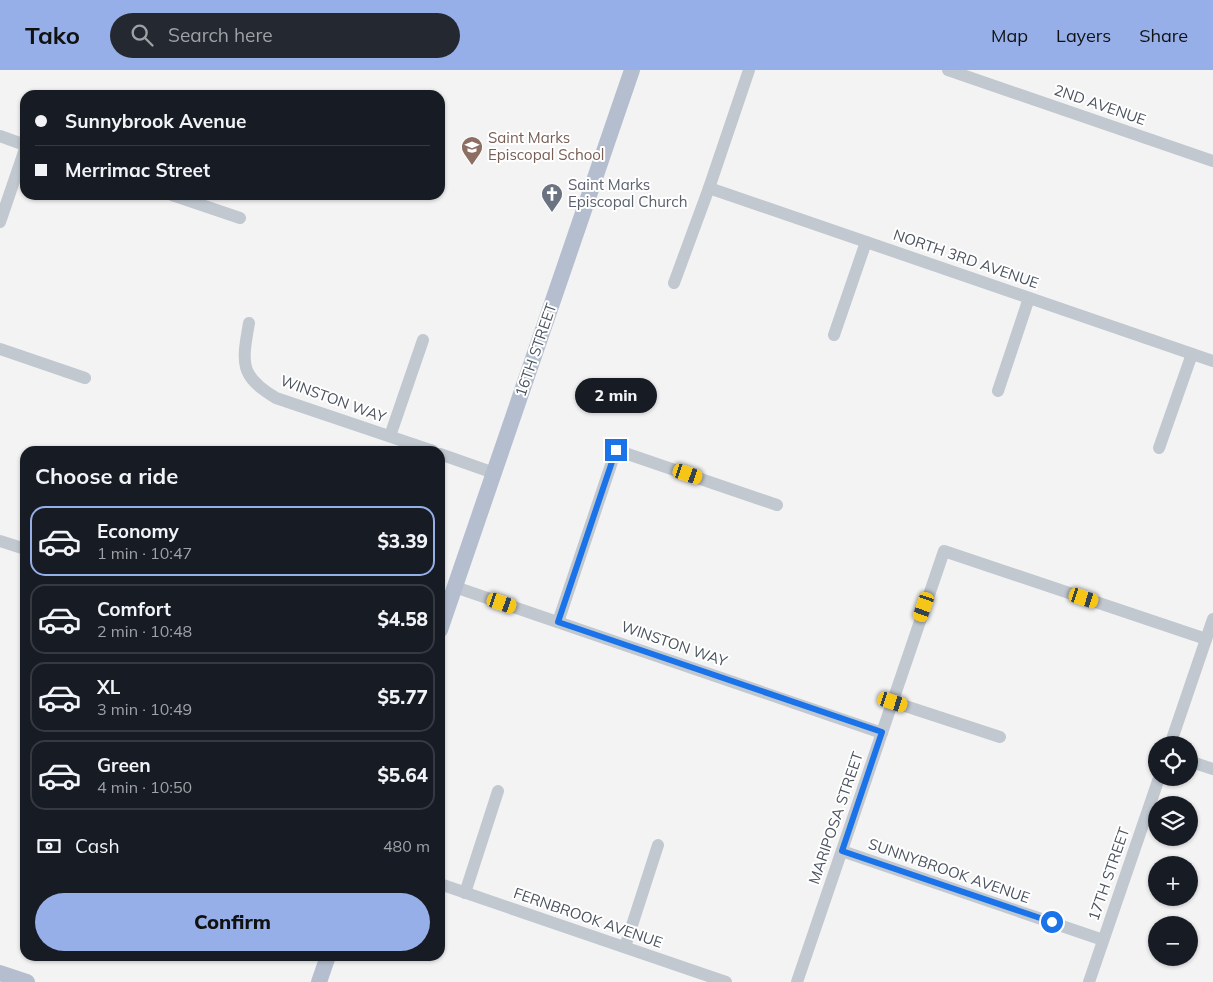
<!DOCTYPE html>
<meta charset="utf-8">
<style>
body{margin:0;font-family:Mulish,sans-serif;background:#242831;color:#f1f3f6;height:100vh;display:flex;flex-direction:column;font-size:19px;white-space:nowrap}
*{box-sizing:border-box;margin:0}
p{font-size:16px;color:#9ea1a6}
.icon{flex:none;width:28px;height:28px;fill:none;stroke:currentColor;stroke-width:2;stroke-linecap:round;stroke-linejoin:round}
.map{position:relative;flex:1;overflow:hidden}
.drawer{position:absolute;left:20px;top:376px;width:425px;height:515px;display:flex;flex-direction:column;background:#171b24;border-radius:15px;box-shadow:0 1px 4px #0004}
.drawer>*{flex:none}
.guide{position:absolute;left:20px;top:20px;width:425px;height:110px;border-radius:15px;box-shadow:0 1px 4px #0004;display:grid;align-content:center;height:110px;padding:0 15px;background:#171b24}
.fabs{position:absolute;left:1148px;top:666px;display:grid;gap:10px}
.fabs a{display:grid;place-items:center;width:50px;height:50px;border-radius:50%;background:#171b24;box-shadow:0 1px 4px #0004;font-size:25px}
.end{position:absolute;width:22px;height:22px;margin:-11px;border:6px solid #1a73e8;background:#fff;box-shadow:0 0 0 2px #fff}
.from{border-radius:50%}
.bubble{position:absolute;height:35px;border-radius:18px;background:#171b24;box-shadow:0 1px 4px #0004;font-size:16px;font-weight:800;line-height:35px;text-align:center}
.car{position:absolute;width:15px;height:30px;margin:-15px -8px;border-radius:6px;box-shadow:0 0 4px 1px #0007;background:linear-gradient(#f5c518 24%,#345 0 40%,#f5c518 0 76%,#345 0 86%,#f5c518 0)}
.guide b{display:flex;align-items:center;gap:18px;height:48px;font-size:19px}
.guide b+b{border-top:1px solid #363941}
.guide i{width:12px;height:12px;background:#f1f3f6}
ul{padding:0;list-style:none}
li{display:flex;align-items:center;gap:15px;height:70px;margin:0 10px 8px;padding:0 5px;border:2px solid #363941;border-radius:15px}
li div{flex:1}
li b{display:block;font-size:19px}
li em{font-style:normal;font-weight:800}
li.selected{border-color:#96afe9}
li>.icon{width:45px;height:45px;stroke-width:1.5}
h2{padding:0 15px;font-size:22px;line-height:60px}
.pay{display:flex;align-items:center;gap:12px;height:55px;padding:0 15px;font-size:19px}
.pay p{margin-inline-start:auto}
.cta{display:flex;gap:10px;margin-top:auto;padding:10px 15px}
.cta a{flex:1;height:58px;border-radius:30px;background:#96afe9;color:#111;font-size:20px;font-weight:800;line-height:58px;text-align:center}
header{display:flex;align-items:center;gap:30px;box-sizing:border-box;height:70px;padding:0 25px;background:#96afe9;color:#111}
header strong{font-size:24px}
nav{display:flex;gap:28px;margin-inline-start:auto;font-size:18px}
.search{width:350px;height:45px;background:#242831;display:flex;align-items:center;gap:12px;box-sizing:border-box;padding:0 18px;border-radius:28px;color:#9ea1a6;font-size:19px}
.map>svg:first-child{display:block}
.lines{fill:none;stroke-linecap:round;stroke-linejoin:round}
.minor{stroke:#c1c8d0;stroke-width:12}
.major{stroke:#b4becf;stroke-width:16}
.route{stroke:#1a73e8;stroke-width:6}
.labels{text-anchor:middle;stroke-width:4;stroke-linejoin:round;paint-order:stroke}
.street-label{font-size:15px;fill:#4b535f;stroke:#fff}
.education-label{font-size:15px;fill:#785e54;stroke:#fff;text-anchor:start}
.worship-label{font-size:15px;fill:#5b616d;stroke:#fff;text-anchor:start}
</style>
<header>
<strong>Tako</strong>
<div class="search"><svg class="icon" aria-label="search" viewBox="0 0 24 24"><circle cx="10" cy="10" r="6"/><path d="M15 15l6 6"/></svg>Search here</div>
<nav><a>Map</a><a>Layers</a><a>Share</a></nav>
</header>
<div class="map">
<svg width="1213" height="912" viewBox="0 0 1213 912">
<rect width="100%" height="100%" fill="#f4f3f3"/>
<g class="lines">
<!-- minor -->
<g class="minor">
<path d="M948 0 1213 91"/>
<path d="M0 66 25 75"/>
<path d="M709 118 1213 291"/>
<path d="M172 125 240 148"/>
<path d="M0 152 25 79"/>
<path d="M674 213 709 118 749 0"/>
<path d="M249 253C242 293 239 306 276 328L433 381"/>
<path d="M834 265 866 172"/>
<path d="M0 279 85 308"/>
<path d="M998 321 1029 228"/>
<path d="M390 366 423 270"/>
<path d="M1159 378 1192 284"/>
<path d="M440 384 494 403"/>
<path d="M0 471 25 479"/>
<path d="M455 517 882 663"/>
<path d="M558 552 616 380 777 435"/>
<path d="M893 632 1000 667"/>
<path d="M1170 675 1213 549"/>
<path d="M1189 691 1213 699"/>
<path d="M842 781 1103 870"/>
<path d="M440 814 726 912"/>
<path d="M465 823 498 721"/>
<path d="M625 877 658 775"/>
<path d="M797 912 944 481 1206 569"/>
<path d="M1089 912 1159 708"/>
</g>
<!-- major -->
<g class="major">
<path d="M440 560 632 0"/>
<path d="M0 903 27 912"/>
<path d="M319 912 328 886"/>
</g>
</g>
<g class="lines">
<!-- route -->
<path class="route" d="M616 380 558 552 882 662 842 781 1052 852"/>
</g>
<!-- icons -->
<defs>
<g id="school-pin" transform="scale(1.125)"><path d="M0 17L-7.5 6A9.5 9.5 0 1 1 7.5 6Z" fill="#8d6e63" stroke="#fff"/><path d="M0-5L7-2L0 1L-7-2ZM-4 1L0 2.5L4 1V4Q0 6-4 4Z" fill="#fff"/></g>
<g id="church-pin" transform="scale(1.125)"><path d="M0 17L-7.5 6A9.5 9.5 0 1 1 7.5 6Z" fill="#6b7280" stroke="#fff"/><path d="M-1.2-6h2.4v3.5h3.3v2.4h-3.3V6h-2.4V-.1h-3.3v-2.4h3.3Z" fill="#fff"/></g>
</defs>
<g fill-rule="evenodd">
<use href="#school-pin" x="472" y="77"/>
<use href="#church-pin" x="552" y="124"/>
</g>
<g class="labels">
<!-- street labels -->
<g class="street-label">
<text transform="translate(1100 35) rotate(19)" y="5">2ND AVENUE</text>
<text transform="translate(966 189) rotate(19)" y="5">NORTH 3RD AVENUE</text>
<text transform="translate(536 280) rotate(-71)" y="5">16TH STREET</text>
<text transform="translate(333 329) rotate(20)" y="5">WINSTON WAY</text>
<text transform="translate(674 574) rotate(19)" y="5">WINSTON WAY</text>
<text transform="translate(836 748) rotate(-71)" y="5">MARIPOSA STREET</text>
<text transform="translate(949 801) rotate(19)" y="5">SUNNYBROOK AVENUE</text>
<text transform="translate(1109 804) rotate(-71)" y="5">17TH STREET</text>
<text transform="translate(588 848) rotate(19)" y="5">FERNBROOK AVENUE</text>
</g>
<!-- education labels -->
<g class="education-label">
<text x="488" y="73">Saint Marks<tspan x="488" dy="17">Episcopal School</tspan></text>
</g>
<!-- worship labels -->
<g class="worship-label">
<text x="568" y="120">Saint Marks<tspan x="568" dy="17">Episcopal Church</tspan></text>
</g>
</g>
</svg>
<div class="fabs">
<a><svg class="icon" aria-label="locate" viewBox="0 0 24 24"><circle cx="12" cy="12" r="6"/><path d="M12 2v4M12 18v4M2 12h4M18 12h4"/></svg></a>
<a><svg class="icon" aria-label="layers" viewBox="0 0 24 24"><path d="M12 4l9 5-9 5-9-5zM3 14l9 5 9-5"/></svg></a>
<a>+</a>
<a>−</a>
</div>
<i class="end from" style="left:1052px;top:852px"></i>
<i class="end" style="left:616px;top:380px"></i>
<div class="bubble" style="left:575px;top:308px;width:82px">2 min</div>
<i class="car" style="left:688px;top:404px;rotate:109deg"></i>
<i class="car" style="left:1084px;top:528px;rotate:108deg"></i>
<i class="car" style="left:502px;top:533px;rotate:109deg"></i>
<i class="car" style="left:924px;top:537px;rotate:199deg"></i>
<i class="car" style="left:893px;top:632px;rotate:108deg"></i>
<div class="guide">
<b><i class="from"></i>Sunnybrook Avenue</b>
<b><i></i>Merrimac Street</b>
</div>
<section class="drawer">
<h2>Choose a ride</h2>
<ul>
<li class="selected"><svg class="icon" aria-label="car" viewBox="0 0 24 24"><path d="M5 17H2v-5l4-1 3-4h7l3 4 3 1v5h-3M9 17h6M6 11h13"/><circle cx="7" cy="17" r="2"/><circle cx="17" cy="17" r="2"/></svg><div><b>Economy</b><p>1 min · 10:47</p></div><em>$3.39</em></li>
<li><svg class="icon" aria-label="car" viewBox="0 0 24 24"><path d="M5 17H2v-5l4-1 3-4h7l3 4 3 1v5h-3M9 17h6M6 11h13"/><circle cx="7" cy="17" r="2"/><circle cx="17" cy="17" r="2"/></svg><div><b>Comfort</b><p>2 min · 10:48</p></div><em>$4.58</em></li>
<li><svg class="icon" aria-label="car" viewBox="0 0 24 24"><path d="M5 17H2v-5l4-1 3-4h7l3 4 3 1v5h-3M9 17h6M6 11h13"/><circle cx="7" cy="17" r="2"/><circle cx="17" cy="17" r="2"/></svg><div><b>XL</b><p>3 min · 10:49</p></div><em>$5.77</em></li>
<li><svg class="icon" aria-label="car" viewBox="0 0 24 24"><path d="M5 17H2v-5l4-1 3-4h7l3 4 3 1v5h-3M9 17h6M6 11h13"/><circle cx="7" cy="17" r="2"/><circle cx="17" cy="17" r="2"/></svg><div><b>Green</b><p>4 min · 10:50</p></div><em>$5.64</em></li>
</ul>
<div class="pay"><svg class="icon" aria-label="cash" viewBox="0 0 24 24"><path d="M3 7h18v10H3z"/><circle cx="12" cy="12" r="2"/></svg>Cash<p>480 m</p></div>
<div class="cta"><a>Confirm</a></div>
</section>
</div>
